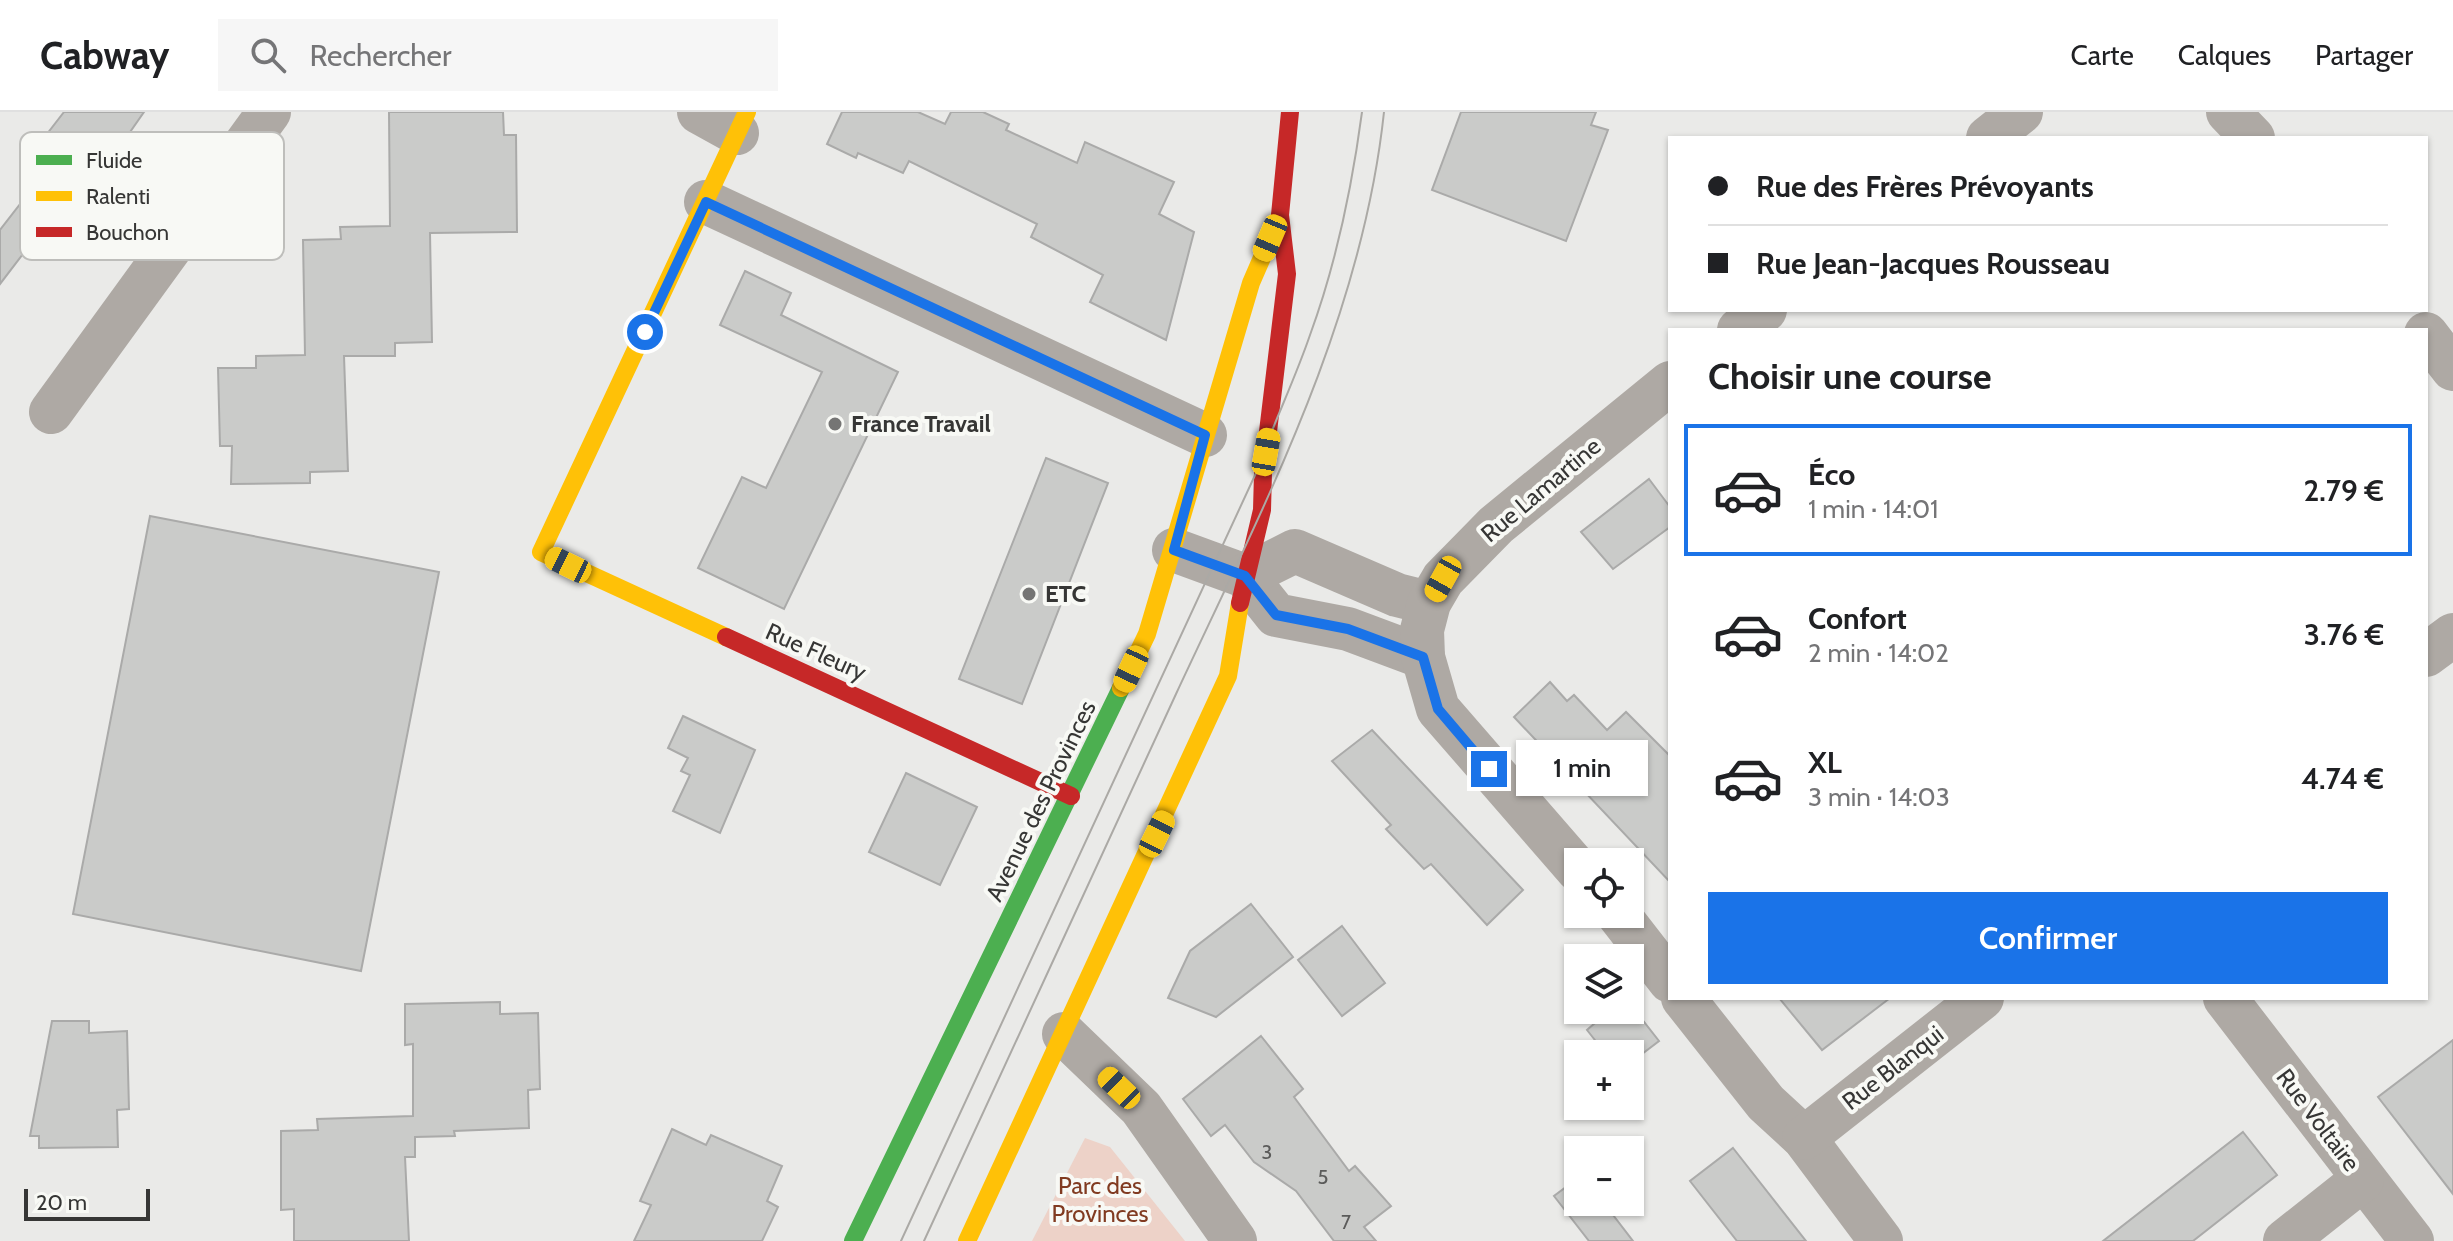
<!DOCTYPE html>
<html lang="fr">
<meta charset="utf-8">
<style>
body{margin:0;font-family:Cabin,sans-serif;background:#f6f6f6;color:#202124;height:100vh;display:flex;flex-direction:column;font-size:30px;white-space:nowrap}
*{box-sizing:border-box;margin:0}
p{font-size:26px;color:#757577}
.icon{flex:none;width:44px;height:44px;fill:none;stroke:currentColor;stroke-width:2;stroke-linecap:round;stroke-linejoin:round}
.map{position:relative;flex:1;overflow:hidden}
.details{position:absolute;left:1668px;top:216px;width:760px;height:672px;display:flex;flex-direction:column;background:#fff;border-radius:0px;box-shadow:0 2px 6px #0004}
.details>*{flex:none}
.banner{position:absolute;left:1668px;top:24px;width:760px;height:176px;border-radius:0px;box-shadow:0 2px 6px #0004;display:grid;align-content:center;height:176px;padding:0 40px;background:#fff}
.tools{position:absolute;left:1564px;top:736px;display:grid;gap:16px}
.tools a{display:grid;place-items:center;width:80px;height:80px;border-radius:0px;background:#fff;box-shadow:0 2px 6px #0004;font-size:40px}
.scale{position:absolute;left:24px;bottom:20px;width:126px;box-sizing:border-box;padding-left:8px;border:4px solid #363635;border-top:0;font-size:22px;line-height:28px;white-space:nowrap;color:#363635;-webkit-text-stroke:6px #f8f9f5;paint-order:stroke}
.end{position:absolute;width:36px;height:36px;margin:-18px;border:10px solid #1a73e8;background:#fff;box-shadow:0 0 0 4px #fff}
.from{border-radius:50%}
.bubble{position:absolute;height:56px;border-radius:0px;background:#fff;box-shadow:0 2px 6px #0004;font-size:26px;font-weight:600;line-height:56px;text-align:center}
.car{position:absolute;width:24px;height:48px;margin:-24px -12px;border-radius:10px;box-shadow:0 0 6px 2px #0007;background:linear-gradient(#f5c518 24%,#345 0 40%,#f5c518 0 76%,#345 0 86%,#f5c518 0)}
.banner b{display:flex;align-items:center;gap:28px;height:76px;font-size:30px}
.banner b+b{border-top:2px solid #e0e0e0}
.banner i{width:20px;height:20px;background:#202124}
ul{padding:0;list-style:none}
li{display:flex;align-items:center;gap:24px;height:132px;margin:0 16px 12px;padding:0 24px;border:4px solid transparent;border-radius:0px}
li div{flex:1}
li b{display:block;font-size:30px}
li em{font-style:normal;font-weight:600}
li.selected{border-color:#1a73e8}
li>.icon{width:72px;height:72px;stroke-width:1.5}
h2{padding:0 40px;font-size:36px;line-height:96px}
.action{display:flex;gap:16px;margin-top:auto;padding:16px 40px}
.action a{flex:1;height:92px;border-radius:0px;background:#1a73e8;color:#fff;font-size:32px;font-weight:600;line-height:92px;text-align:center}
header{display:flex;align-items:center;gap:48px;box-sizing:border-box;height:112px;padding:0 40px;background:#fff;border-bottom:2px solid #e0e0e0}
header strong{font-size:38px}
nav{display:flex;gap:44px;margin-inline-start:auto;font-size:28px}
.search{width:560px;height:72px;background:#f6f6f6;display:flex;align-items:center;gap:20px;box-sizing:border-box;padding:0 28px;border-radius:0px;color:#757577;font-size:30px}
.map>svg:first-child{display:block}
.green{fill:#edd2c8}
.building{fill:#cacbc9;stroke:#aaaaa9;stroke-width:2}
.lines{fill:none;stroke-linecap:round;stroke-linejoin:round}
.street{stroke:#aea9a4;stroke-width:44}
.fast{stroke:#4caf50;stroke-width:18}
.slow{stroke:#ffc107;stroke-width:18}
.jam{stroke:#c62828;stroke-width:18}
.tram{stroke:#aba9a5;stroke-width:2}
.route{stroke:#1a73e8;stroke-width:10}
.poi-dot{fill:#757574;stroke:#f8f9f5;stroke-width:3}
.labels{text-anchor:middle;stroke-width:8;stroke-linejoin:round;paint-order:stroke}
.number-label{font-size:20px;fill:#5b5b5a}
.poi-label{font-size:24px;font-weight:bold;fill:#363635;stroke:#f8f9f5;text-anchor:start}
.street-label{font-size:24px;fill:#363635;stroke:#f8f9f5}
.park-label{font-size:24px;fill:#813b21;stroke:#f8f9f5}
.key{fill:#f8f9f5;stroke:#bebebb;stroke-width:2}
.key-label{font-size:22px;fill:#363635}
</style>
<header>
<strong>Cabway</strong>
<div class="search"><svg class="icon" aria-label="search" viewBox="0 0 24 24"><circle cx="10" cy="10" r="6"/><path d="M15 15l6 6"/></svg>Rechercher</div>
<nav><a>Carte</a><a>Calques</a><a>Partager</a></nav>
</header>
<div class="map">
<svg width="2453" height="1129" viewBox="0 0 2453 1129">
<rect width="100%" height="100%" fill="#eaeae8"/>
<!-- green -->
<path class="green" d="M1085 1026 1110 1035 1185 1129H1032Z"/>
<!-- building -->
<g class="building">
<path d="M64 0H144L98 66 105 71 92 86 95 89 61 132 42 117 0 172V118L41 65 23 53Z"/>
<path d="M389 0H503L504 23H516L517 120 430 121 432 230 395 231V244H344L348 359 310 360V371L231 372 232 334H220L218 256H256V244L305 243 303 128 341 127 340 115 390 114Z"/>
<path d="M842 0H918L945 12 951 0H983L1009 12 1006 18 1077 51 1085 30 1174 70 1159 102 1194 120 1166 228 1090 190 1103 163 1031 125 1037 112 909 49 903 61 858 41 856 46 827 32Z"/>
<path d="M1461 0H1596L1591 13 1608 18 1566 129 1432 78Z"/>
<path d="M745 159 791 181 781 203 898 260 784 497 698 456 742 365 766 376 822 260 720 213Z"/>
<path d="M1046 346 1108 371 1022 592 959 567Z"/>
<path d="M1649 367 1670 395V415L1613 457 1581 420Z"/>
<path d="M150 404 439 460 361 859 73 802Z"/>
<path d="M1550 570 1567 589 1574 583 1607 618 1626 600 1670 644V770L1514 605Z"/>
<path d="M683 604 755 638 720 721 673 699 690 663 681 659 688 646 668 636Z"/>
<path d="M1372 618 1523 778 1487 813 1431 752 1424 757 1386 717 1391 713 1332 649Z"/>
<path d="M906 661 977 695 940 773 869 740Z"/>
<path d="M1251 792 1293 845 1216 905 1168 886 1190 839Z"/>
<path d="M1342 814 1385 871 1342 904 1298 848Z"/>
<path d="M1779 886H1890L1822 938Z"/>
<path d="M500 890V902L538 901 540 977 528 978 529 1016 454 1019 455 1024 415 1025V1045H405L409 1129H294V1097L281 1098V1019L318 1018 317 1007 413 1004V932L405 933V892Z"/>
<path d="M1630 892 1659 929 1642 942H1606L1587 918 1610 898H1630Z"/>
<path d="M52 909H89V921L127 919 129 997 117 998 118 1035 39 1036V1024H30Z"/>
<path d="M1261 924 1303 977 1294 985 1349 1059 1355 1054 1391 1094 1364 1115 1376 1129H1334L1296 1079 1254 1050 1225 1013 1211 1024 1183 987Z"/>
<path d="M2453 928V1082L2378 985Z"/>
<path d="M672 1017 706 1033 711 1023 782 1054 767 1089 778 1095 762 1129H634L651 1093 640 1089Z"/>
<path d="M2243 1020 2277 1063 2193 1129H2103Z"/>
<path d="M1733 1036 1806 1129H1737L1690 1069Z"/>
<path d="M1578 1066V1090H1603L1633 1129H1589L1554 1084Z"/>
</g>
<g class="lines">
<!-- street -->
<g class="street">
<path d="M699 0 737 21"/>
<path d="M2228 0 2253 26"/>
<path d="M1988 26 2021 0"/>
<path d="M706 90 1205 323"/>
<path d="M1739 218 1765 198"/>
<path d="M2426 222 2453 257"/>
<path d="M51 300 269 0"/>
<path d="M1174 438 1245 464 1276 503 1348 517 1423 545"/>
<path d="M1245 464 1295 439 1397 483 1429 491"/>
<path d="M2426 543 2453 523"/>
<path d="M1578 758 1438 597 1423 545 1422 518 1429 491 1443 467 1496 413 1670 271"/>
<path d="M1618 802 1670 869"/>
<path d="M1683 886 1766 991 1804 1026 1881 1129"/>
<path d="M2225 886 2412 1129"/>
<path d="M1064 922 1141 996 1235 1129"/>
<path d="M1804 1026 1982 886"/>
<path d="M2285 1129 2362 1068"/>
</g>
<!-- fast -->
<path class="fast" d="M853 1129 1121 576"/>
<!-- slow -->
<g class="slow">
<path d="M726 525 541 440 747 0"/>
<path d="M1121 576 1147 522 1251 171 1280 104"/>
<path d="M967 1129 1228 564 1240 491"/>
</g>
<!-- jam -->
<g class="jam">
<path d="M1240 491 1262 398 1263 361 1287 162 1280 103 1290 0"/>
<path d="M726 525 1071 684"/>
</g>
<!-- tram -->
<g class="tram">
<path d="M901 1129 1256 361C1272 314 1294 270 1310 223 1336 152 1352 75 1362 0"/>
<path d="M924 1129C1008 947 1092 764 1176 582 1263 395 1362 208 1384 0"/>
</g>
</g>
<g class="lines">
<!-- route -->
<path class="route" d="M645 220 706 90 1205 323 1174 438 1245 464 1276 503 1348 517 1423 545 1438 597 1489 657"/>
</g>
<!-- markers -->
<g class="poi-dot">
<circle cx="835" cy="312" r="8"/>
<circle cx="1029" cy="482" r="8"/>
</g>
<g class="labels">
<!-- number labels -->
<g class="number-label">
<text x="1267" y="1047">3</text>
<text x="1323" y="1072">5</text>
<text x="1346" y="1117">7</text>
</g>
<!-- poi labels -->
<g class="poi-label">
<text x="851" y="320">France Travail</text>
<text x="1045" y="490">ETC</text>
</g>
<!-- street labels -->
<g class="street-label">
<text transform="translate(1541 378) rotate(-40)" y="8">Rue Lamartine</text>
<text transform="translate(816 540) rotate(24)" y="8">Rue Fleury</text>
<text transform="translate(1041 689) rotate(-64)" y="8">Avenue des Provinces</text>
<text transform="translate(1893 956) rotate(-38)" y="8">Rue Blanqui</text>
<text transform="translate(2318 1008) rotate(53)" y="8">Rue Voltaire</text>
</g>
<!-- park labels -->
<g class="park-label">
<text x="1100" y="1082">Parc des<tspan x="1100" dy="28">Provinces</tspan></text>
</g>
</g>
<!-- legend -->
<rect x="20" y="20" width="264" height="128" rx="12" class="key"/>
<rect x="36" y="43" width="36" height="10" fill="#4caf50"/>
<rect x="36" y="79" width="36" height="10" fill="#ffc107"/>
<rect x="36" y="115" width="36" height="10" fill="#c62828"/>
<g class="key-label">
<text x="86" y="56">Fluide</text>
<text x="86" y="92">Ralenti</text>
<text x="86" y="128">Bouchon</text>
</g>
</svg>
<div class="tools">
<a><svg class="icon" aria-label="locate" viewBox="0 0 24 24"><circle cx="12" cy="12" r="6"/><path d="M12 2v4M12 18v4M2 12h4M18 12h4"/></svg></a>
<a><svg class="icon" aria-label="layers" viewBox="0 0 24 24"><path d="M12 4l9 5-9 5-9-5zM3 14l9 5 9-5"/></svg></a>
<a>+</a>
<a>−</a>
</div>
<div class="scale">20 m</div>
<i class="end from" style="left:645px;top:220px"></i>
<i class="end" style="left:1489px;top:657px"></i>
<div class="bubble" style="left:1516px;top:628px;width:132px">1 min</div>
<i class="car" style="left:1270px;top:126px;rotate:203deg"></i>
<i class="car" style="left:1266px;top:340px;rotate:10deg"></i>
<i class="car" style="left:568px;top:453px;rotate:296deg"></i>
<i class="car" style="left:1443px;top:467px;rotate:209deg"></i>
<i class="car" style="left:1131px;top:557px;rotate:205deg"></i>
<i class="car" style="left:1157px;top:722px;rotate:26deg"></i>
<i class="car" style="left:1119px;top:976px;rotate:314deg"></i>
<div class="banner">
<b><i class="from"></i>Rue des Frères Prévoyants</b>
<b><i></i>Rue Jean-Jacques Rousseau</b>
</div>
<section class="details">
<h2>Choisir une course</h2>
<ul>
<li class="selected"><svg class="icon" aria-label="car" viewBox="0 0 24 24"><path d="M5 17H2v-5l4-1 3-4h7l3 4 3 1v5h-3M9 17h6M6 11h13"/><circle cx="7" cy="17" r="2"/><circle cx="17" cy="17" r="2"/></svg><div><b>Éco</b><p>1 min · 14:01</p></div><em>2.79 €</em></li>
<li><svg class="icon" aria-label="car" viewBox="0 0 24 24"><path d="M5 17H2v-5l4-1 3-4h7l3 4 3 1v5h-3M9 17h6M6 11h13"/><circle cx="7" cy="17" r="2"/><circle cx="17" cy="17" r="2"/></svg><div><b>Confort</b><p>2 min · 14:02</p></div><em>3.76 €</em></li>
<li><svg class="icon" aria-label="car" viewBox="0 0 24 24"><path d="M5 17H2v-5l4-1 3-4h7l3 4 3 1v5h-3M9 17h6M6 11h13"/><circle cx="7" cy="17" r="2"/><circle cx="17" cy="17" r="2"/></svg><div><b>XL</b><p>3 min · 14:03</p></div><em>4.74 €</em></li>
</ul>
<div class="action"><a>Confirmer</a></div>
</section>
</div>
